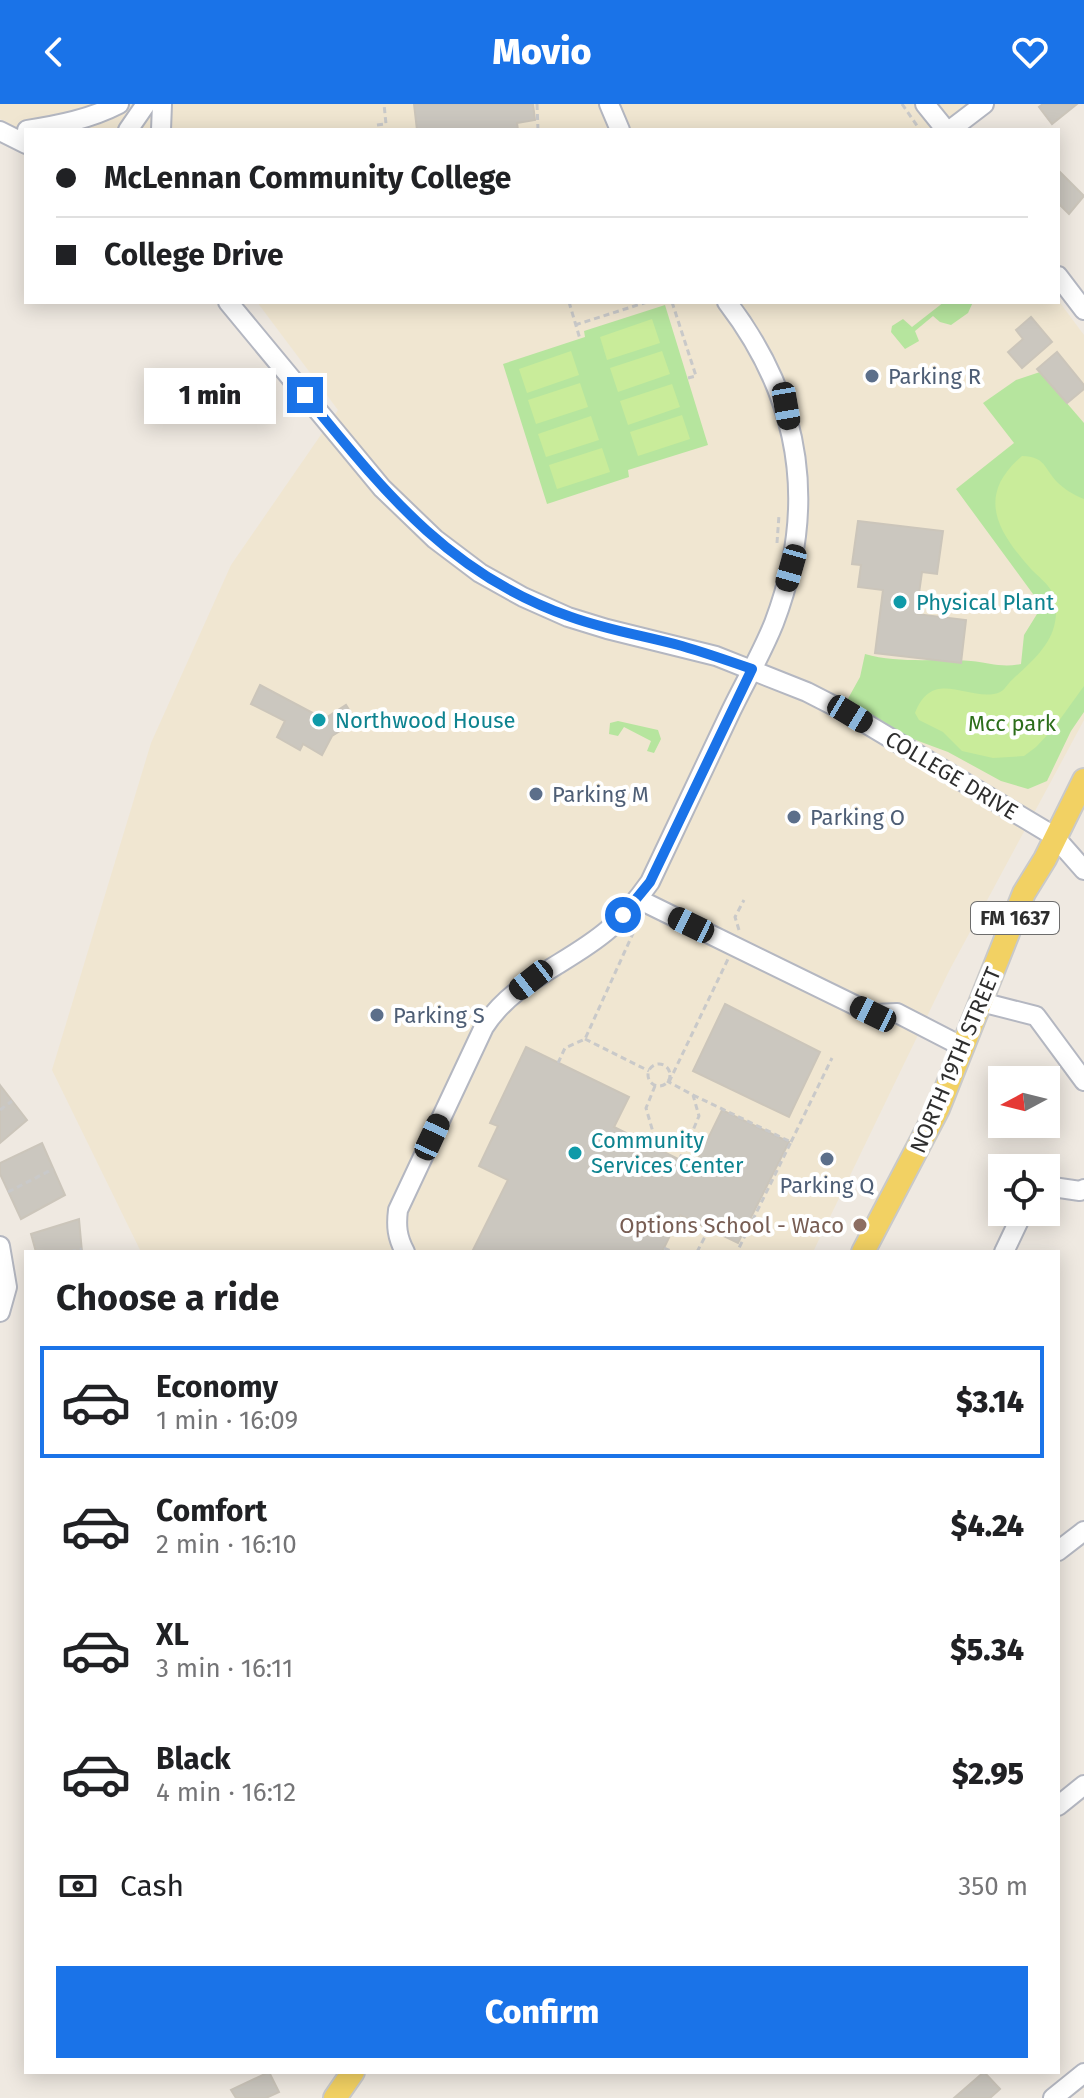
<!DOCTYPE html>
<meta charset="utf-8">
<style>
body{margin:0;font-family:"Fira Sans",sans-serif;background:#f2f2f2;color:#202124;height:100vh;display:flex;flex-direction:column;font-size:30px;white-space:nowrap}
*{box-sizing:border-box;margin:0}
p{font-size:26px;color:#757577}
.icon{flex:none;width:44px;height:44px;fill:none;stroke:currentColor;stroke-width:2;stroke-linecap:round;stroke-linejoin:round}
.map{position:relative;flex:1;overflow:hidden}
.sheet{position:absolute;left:24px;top:1146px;width:1036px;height:824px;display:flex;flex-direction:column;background:#fff;border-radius:0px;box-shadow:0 4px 20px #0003}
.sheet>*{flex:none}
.guide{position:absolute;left:24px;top:24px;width:1036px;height:176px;border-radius:0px;box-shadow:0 4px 20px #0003;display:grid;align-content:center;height:176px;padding:0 32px;background:#fff}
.needle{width:52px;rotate:263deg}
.tools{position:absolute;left:988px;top:962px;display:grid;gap:16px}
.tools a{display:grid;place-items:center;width:72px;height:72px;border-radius:0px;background:#fff;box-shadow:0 4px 20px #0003;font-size:40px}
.end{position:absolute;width:36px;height:36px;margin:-18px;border:10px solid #1a73e8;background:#fff;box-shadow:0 0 0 4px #fff}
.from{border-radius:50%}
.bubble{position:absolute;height:56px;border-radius:0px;background:#fff;box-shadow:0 4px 20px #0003;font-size:26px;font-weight:800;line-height:56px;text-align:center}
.car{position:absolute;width:24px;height:48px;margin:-24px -12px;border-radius:10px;box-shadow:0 0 6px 2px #0007;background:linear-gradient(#222 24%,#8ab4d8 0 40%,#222 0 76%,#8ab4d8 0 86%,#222 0)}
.guide b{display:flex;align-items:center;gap:28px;height:76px;font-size:30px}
.guide b+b{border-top:2px solid #e0e0e0}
.guide i{width:20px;height:20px;background:#202124}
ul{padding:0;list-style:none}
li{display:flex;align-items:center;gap:24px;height:112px;margin:0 16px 12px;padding:0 16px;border:4px solid transparent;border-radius:0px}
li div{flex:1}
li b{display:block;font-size:30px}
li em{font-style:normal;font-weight:800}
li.on{border-color:#1a73e8}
li>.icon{width:72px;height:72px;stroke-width:1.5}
h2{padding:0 32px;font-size:36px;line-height:96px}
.pay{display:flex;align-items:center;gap:20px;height:88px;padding:0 32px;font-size:30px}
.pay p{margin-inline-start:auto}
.button{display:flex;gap:16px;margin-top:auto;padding:16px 32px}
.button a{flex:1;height:92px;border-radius:0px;background:#1a73e8;color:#fff;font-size:32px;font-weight:800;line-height:92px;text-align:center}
header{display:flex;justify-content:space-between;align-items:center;height:104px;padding:0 32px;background:#1a73e8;color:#fff;font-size:36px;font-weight:800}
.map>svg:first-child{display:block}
.education{fill:#f0e6d1}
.green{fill:#b6e59e}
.pitch{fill:#c9ec9a}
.building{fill:#cbc7bf;stroke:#cbc5ba;stroke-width:2}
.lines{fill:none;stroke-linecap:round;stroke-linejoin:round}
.minor-casing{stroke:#b4b7c1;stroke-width:22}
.major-casing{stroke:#c9c9c9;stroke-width:26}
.path{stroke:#c9c9c9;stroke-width:3;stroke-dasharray:6 4;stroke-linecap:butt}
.minor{stroke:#fff;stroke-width:18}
.major{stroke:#f2d163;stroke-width:22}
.route{stroke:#1a73e8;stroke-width:10}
.service-dot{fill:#5c6f8a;stroke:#fff;stroke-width:3}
.culture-dot{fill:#0f9aa8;stroke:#fff;stroke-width:3}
.education-dot{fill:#8d6e63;stroke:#fff;stroke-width:3}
.labels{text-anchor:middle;stroke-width:8;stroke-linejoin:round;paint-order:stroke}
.shield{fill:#fff;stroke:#6d6d6d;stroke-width:2}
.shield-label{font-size:20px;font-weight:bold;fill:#2e2e2e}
.service-label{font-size:22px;fill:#4e5e75;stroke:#fff;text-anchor:start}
.culture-label{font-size:22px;fill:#0d838f;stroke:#fff;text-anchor:start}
.park-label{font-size:22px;fill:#2c6e1b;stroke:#fff}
.street-label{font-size:22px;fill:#2e2e2e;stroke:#fff}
.education-label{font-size:22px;fill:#785e54;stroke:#fff;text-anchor:end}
</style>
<header><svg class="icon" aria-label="back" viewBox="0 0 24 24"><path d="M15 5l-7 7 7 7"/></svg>Movio<svg class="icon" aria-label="heart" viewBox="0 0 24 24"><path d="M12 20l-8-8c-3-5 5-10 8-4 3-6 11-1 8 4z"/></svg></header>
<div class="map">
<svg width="1084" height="1994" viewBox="0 0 1084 1994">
<rect width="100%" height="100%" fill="#efe9e1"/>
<!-- education -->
<g class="education">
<path d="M0 0H980L946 26H26V29L0 15Z"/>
<path d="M1058 196 1084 231V616L949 867 813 1148H141L52 966 151 639 231 461 338 306 257 198Z"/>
</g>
<!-- green -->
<g class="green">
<path d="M944 198H973L968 209 951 221 940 218 933 212 915 227 919 237 905 245 891 228 892 222 903 215 912 223Z"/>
<path d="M665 201 708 341 628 366 629 373 547 400 503 260 585 233 584 227Z"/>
<path d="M1040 268 1084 319V608L1071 627 1047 677 1028 685 1001 677 948 648 913 635 845 600 860 573 865 550C898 560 937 554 971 557 990 559 1002 564 1021 560L1024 531 1037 510 1033 490 956 385 1014 339 983 299 1016 276Z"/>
<path d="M618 617 658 626 661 635 654 649 647 647 651 637 624 623 618 632 609 630 610 619Z"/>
</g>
<!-- pitch -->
<g class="pitch">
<path d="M652 215 660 239 607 256 600 233Z"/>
<path d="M571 247 579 271 527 289 519 265Z"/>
<path d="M662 247 670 270 618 288 610 264Z"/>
<path d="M580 279 588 303 536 320 528 296Z"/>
<path d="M672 280 680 303 628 321 620 297Z"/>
<path d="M682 311 690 335 638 352 630 328Z"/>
<path d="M591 312 599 336 546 353 538 330Z"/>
<path d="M602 344 610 368 557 385 549 361Z"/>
<path d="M1022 352C1046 353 1043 363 1057 378 1064 385 1074 391 1084 395V582L1053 625 1036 643 1024 652 993 654 962 647 943 628 919 616 915 609C932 565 965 595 994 590 1004 589 1006 581 1013 575 1029 560 1051 542 1055 518 1057 510 1056 496 1052 488 1048 480 1038 472 1031 465 998 428 975 392 1022 352Z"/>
</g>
<!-- building -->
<g class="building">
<path d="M414 0H533L535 16 517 19 518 26H417Z"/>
<path d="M1043 0H1077L1052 20 1039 3Z"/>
<path d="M1058 66 1084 92 1069 110 1058 99Z"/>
<path d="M1031 213 1052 238 1022 264 1008 248 1023 235 1016 226Z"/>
<path d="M1057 248 1084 281V285L1067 299 1037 265Z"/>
<path d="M858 417 943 427 937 470 922 468 916 510 966 516 961 559 875 549 883 486 858 483 861 461 852 460Z"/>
<path d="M260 581 324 615 346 601 356 617 332 632 322 651 303 640 300 646 277 633 285 617 251 600Z"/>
<path d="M725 900 820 948 789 1013 693 967Z"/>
<path d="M526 943 629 993 614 1023 694 1063 722 1006 789 1038 738 1139 680 1111 662 1148H472L508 1076 479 1062 498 1022 490 1019Z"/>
<path d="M0 981 27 1016 0 1039Z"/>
<path d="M42 1039 65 1091 21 1115 0 1070V1059Z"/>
<path d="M79 1115 82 1148H36L31 1130Z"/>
<path d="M269 1968 279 1988 266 1994H236L231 1986Z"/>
<path d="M984 1968 1000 1985 990 1994H954Z"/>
</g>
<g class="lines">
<!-- minor casing -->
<g class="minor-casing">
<g id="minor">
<path d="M609 0 620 26"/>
<path d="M925 0 946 26"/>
<path d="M27 26C59 21 90 15 119 0"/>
<path d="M128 26 146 0"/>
<path d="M161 26 162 0"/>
<path d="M950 26 984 0"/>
<path d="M0 27 26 40"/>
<path d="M1058 172 1084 206"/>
<path d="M228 198 382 384 435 435 480 469 523 493 568 513 607 525 716 552 807 588 850 610 1054 732 1084 766"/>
<path d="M638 795 873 910 897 909 963 943"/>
<path d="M981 898 1036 912 1084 977"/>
<path d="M1046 1082 1080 1087 1084 1085"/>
<path d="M0 1142 7 1183 0 1208"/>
<path d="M405 1148C397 1133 396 1122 398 1106L484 923C514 876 569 860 609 825 625 811 638 795 650 778 677 721 704 664 731 607 745 578 762 549 774 519 818 403 802 296 727 198"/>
<path d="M1004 1148 1023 1108"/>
<path d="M1058 1447 1084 1427"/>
<path d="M1058 1702 1084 1681"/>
<path d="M1053 1994 1084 1969"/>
</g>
</g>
<!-- major casing -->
<g class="major-casing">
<g id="major">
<path d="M863 1148 938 1005 1024 789 1045 755 1084 676"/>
<path d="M335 1994 353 1968"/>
</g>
</g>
<!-- path -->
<g class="path">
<path d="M537 0 538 26"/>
<path d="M902 0 920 26"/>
<path d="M377 21 386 20 384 0"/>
<path d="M569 198 580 235"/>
<path d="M672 198 696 272 688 274"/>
<path d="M575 221 647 198"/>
<path d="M777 439 779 411"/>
<path d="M739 826 735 813 744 796"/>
<path d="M585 935 649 967"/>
<path d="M558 959 565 944 585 935 635 825"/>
<circle cx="659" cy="971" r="11"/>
<path d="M669 978 728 855"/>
<path d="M655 982 646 1004 655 1035"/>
<path d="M693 991 791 1038 737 1148"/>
<path d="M0 1006 12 997"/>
<path d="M791 1038 832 954"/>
<path d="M651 1042 661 1034 691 1031 699 1012 693 991 667 977"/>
<path d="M679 1056 691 1031"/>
<path d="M8 1088 53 1065"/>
<path d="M664 1144 673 1148"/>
<path d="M70 1148 82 1145"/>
<path d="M697 1148 709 1125"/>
</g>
<!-- minor -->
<use href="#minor" class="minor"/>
<!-- major -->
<use href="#major" class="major"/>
</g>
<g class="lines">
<!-- route -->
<path class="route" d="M305 291C383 386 449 471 571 513 607 526 645 532 682 542 706 549 729 557 752 565L650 778 623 811"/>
</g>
<!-- markers -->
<g class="service-dot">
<circle cx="872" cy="272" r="8"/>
<circle cx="536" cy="690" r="8"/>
<circle cx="794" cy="713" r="8"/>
<circle cx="377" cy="911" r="8"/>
<circle cx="827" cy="1055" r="8"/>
</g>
<g class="culture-dot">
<circle cx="900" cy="498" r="8"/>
<circle cx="319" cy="616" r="8"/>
<circle cx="575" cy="1049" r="8"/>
</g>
<circle class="education-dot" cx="860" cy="1121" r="8"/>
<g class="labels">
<!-- shield labels -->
<rect class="shield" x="971" y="798" width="88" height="32" rx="6"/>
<g class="shield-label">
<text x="1015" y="821">FM 1637</text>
</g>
<!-- service labels -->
<g class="service-label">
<text x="888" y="280">Parking R</text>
<text x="552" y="698">Parking M</text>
<text x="810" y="721">Parking O</text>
<text x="393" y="919">Parking S</text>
<text x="827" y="1089" text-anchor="middle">Parking Q</text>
</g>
<!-- culture labels -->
<g class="culture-label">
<text x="916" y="506">Physical Plant</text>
<text x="335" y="624">Northwood House</text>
<text x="591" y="1044">Community<tspan x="591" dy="25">Services Center</tspan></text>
</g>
<!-- park labels -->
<g class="park-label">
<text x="1012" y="627">Mcc park</text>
</g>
<!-- street labels -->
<g class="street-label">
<text transform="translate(952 671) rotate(31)" y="8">COLLEGE DRIVE</text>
<text transform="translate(955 956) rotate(-67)" y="8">NORTH 19TH STREET</text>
</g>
<!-- education labels -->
<g class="education-label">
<text x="844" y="1129">Options School - Waco</text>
</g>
</g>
</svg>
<div class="tools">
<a><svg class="needle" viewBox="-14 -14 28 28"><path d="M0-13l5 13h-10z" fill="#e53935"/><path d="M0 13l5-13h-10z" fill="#757577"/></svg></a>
<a><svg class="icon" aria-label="locate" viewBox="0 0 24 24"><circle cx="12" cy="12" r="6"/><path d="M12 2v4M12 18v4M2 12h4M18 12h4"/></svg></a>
</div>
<i class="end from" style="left:623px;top:811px"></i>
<i class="end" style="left:305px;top:291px"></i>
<div class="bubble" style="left:144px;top:264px;width:132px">1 min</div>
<i class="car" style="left:786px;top:302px;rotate:170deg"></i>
<i class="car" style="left:791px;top:464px;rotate:196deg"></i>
<i class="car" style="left:850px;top:610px;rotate:121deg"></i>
<i class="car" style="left:691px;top:821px;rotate:296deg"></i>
<i class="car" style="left:531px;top:876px;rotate:232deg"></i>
<i class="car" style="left:873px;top:910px;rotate:296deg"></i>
<i class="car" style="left:432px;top:1033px;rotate:25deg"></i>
<div class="guide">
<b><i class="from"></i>McLennan Community College</b>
<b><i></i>College Drive</b>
</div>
<section class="sheet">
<h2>Choose a ride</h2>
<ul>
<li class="on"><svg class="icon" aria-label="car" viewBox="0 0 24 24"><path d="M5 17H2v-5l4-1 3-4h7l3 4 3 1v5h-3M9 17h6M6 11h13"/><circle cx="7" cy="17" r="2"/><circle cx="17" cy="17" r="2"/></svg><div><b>Economy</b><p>1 min · 16:09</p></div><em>$3.14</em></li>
<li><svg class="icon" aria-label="car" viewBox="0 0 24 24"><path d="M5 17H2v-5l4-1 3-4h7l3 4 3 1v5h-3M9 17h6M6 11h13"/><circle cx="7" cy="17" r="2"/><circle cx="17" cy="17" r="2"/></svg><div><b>Comfort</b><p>2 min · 16:10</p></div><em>$4.24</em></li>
<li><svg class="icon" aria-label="car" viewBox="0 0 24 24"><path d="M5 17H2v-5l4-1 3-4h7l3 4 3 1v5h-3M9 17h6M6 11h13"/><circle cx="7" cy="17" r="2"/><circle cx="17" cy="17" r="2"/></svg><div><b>XL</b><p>3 min · 16:11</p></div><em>$5.34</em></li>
<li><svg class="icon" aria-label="car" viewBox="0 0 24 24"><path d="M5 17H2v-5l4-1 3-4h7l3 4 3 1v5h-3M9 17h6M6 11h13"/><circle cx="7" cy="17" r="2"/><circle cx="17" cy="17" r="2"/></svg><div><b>Black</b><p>4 min · 16:12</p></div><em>$2.95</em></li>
</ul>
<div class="pay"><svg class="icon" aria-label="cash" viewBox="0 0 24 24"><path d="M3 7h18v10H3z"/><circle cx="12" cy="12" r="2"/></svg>Cash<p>350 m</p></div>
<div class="button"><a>Confirm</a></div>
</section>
</div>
